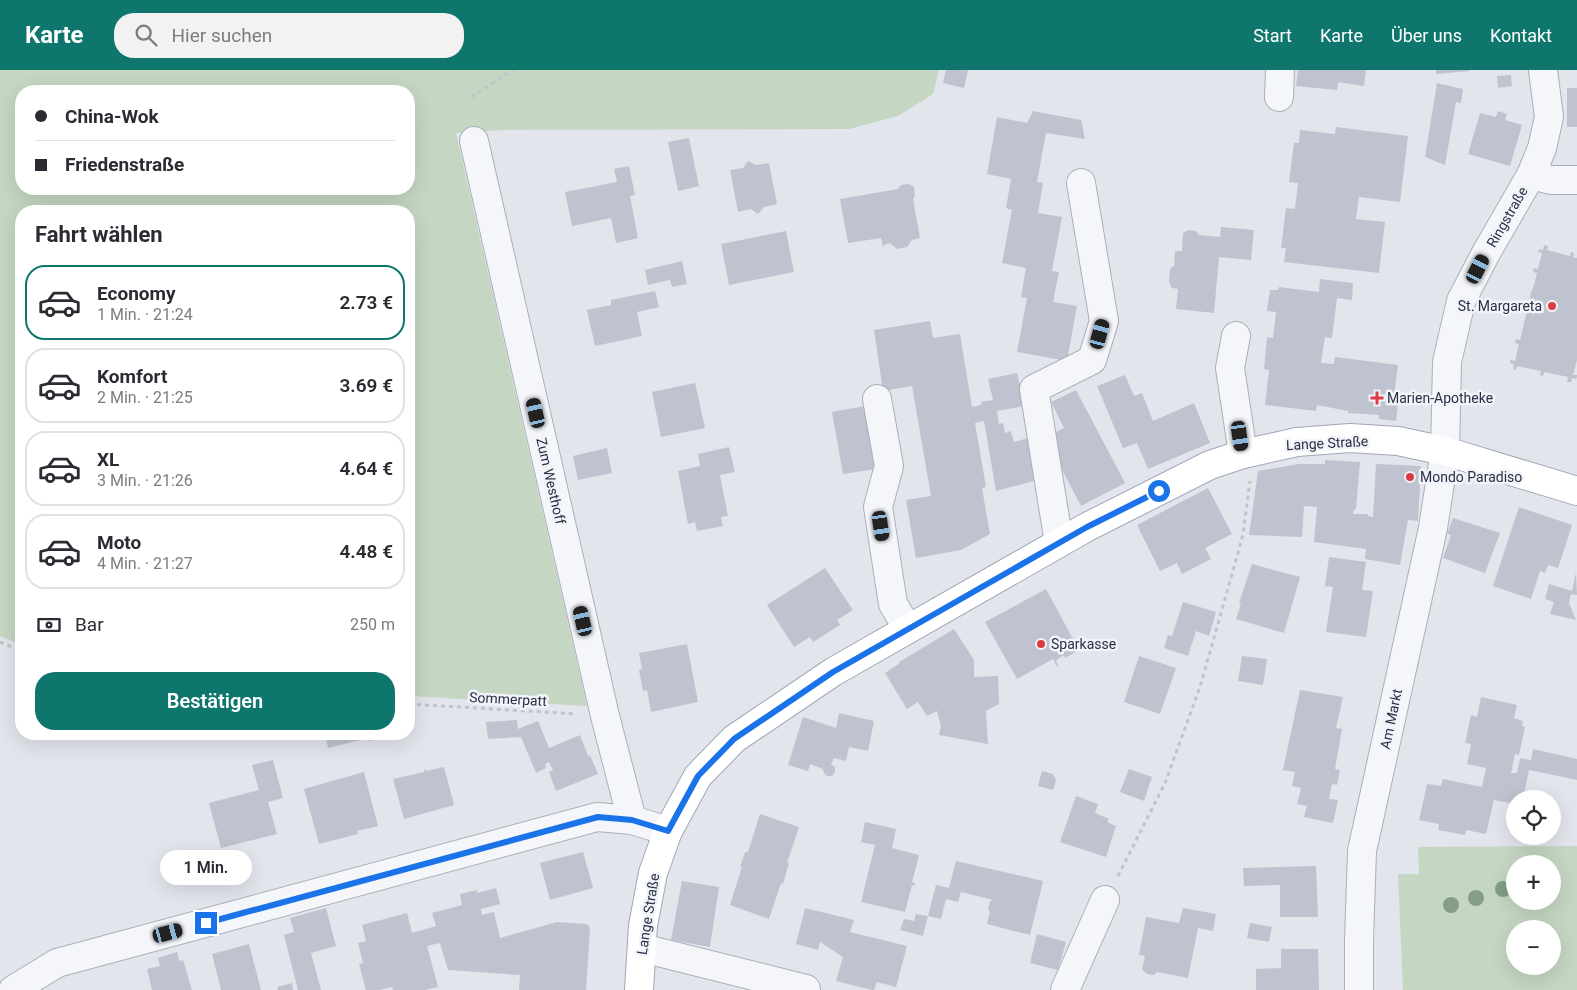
<!DOCTYPE html>
<html lang="de">
<meta charset="utf-8">
<style>
body{margin:0;font-family:Roboto,sans-serif;background:#f2f2f3;color:#2b2b33;height:100vh;display:flex;flex-direction:column;font-size:19px;white-space:nowrap}
*{box-sizing:border-box;margin:0}
p{font-size:16px;color:#7c7c81}
.icon{flex:none;width:28px;height:28px;fill:none;stroke:currentColor;stroke-width:2;stroke-linecap:round;stroke-linejoin:round}
.map{position:relative;flex:1;overflow:hidden}
.side{position:absolute;left:15px;top:135px;width:400px;height:535px;display:flex;flex-direction:column;background:#fff;border-radius:20px;box-shadow:0 5px 20px #0002}
.side>*{flex:none}
.banner{position:absolute;left:15px;top:15px;width:400px;height:110px;border-radius:20px;box-shadow:0 5px 20px #0002;display:grid;align-content:center;height:110px;padding:0 20px;background:#fff}
.fabs{position:absolute;left:1506px;top:720px;display:grid;gap:10px}
.fabs a{display:grid;place-items:center;width:55px;height:55px;border-radius:50%;background:#fff;box-shadow:0 5px 20px #0002;font-size:25px}
.end{position:absolute;width:22px;height:22px;margin:-11px;border:6px solid #1a73e8;background:#fff;box-shadow:0 0 0 2px #fff}
.from{border-radius:50%}
.bubble{position:absolute;height:35px;border-radius:18px;background:#fff;box-shadow:0 5px 20px #0002;font-size:16px;font-weight:600;line-height:35px;text-align:center}
.car{position:absolute;width:15px;height:30px;margin:-15px -8px;border-radius:6px;box-shadow:0 0 4px 1px #0007;background:linear-gradient(#222 24%,#8ab4d8 0 40%,#222 0 76%,#8ab4d8 0 86%,#222 0)}
.banner b{display:flex;align-items:center;gap:18px;height:48px;font-size:19px}
.banner b+b{border-top:1px solid #e1e1e2}
.banner i{width:12px;height:12px;background:#2b2b33}
ul{padding:0;list-style:none}
li{display:flex;align-items:center;gap:15px;height:75px;margin:0 10px 8px;padding:0 10px;border:2px solid #e1e1e2;border-radius:20px}
li div{flex:1}
li b{display:block;font-size:19px}
li em{font-style:normal;font-weight:600}
li.on{border-color:#0f766e}
li>.icon{width:45px;height:45px;stroke-width:1.5}
h2{padding:0 20px;font-size:22px;line-height:60px}
.pay{display:flex;align-items:center;gap:12px;height:55px;padding:0 20px;font-size:19px}
.pay p{margin-inline-start:auto}
.cta{display:flex;gap:10px;margin-top:auto;padding:10px 20px}
.cta a{flex:1;height:58px;border-radius:20px;background:#0f766e;color:#fff;font-size:20px;font-weight:600;line-height:58px;text-align:center}
header{display:flex;align-items:center;gap:30px;box-sizing:border-box;height:70px;padding:0 25px;background:#0f766e;color:#fff}
header strong{font-size:24px}
nav{display:flex;gap:28px;margin-inline-start:auto;font-size:18px}
.search{width:350px;height:45px;background:#f2f2f3;display:flex;align-items:center;gap:12px;box-sizing:border-box;padding:0 18px;border-radius:20px;color:#7c7c81;font-size:19px}
.map>svg:first-child{display:block}
.green{fill:#c5d7c2;fill-rule:evenodd}
.building{fill:#bfc3cf}
.lines{fill:none;stroke-linecap:round;stroke-linejoin:round}
.minor-casing{stroke:#aaafba;stroke-width:30}
.major-casing{stroke:#a0a7b9;stroke-width:30}
.path{stroke:#c0c3cb;stroke-width:3;stroke-dasharray:4 4;stroke-linecap:butt}
.minor{stroke:#f5f6fa;stroke-width:28}
.major{stroke:#fff;stroke-width:28}
.tree{fill:#849e87}
.route{stroke:#1a73e8;stroke-width:6}
.poi-dot{fill:#dd3b42;stroke:#f2f4f9;stroke-width:2}
.labels{text-anchor:middle;stroke-width:5;stroke-linejoin:round;paint-order:stroke}
.street-label{font-size:14px;fill:#283046;stroke:#f2f4f9}
.poi-label{font-size:14px;fill:#283046;stroke:#f2f4f9;text-anchor:start}
</style>
<header>
<strong>Karte</strong>
<div class="search"><svg class="icon" aria-label="search" viewBox="0 0 24 24"><circle cx="10" cy="10" r="6"/><path d="M15 15l6 6"/></svg>Hier suchen</div>
<nav><a>Start</a><a>Karte</a><a>Über uns</a><a>Kontakt</a></nav>
</header>
<div class="map">
<svg width="1577" height="920" viewBox="0 0 1577 920">
<rect width="100%" height="100%" fill="#e2e5ec"/>
<!-- green -->
<g class="green">
<path d="M0 0H939L933 24 898 46 849 59 502 60 456 63 587 636 409 626V141H21V575L0 566ZM21 21H409V119H21Z"/>
<path d="M1577 776V920H1403L1398 804H1419L1418 777ZM1515 794H1552V831H1515ZM1515 859H1552V896H1515Z"/>
</g>
<!-- building -->
<g class="building">
<path d="M946 0H968L964 18 943 13Z"/>
<path d="M1298 0H1366L1364 16 1338 12 1337 20 1296 16Z"/>
<path d="M1436 0H1469L1470 1 1436 4Z"/>
<path d="M1511 5 1512 16 1498 18 1497 6Z"/>
<path d="M1437 13 1463 19 1461 33 1456 32 1445 95 1425 87Z"/>
<rect x="1567" y="18" width="10" height="39"/>
<path d="M1033 41 1081 50 1085 69 1046 63 1037 112 1043 113 1038 143 1062 147 1052 201 1059 202 1053 232 1077 236 1067 291 1017 282 1027 228 1021 227 1026 198 1002 193 1012 140 1006 138 1011 109 987 104 997 47 1027 53Z"/>
<path d="M1498 41 1507 44 1505 50 1522 55 1510 96 1468 84 1480 43 1496 47Z"/>
<path d="M1336 57 1408 66 1400 132 1359 127 1356 149 1385 152 1379 203 1284 192 1286 178H1281L1286 138 1295 139 1298 113 1289 112 1294 73H1299L1300 60 1335 64Z"/>
<path d="M689 68 699 116 678 121 668 72Z"/>
<path d="M748 91 756 95 769 93 777 134 764 137 758 144 751 139 738 142 730 100 743 98Z"/>
<path d="M629 96 635 125 630 126 638 168 616 173 611 148 572 156 565 122 617 112 614 99Z"/>
<path d="M909 114 914 117 915 126 913 129 920 168 912 170 907 177 897 179 890 173 884 175V177H883L881 168 848 173 840 129 898 119 901 115Z"/>
<path d="M1221 157 1254 160 1251 190 1219 187 1214 243 1176 239 1178 219 1172 218 1169 212 1170 199 1174 196 1175 181H1182L1183 163 1189 160 1196 161 1199 165 1220 167Z"/>
<path d="M786 161 794 202 729 215 721 174Z"/>
<path d="M1544 175 1548 176 1547 180 1570 186 1571 182 1574 183 1573 187 1577 188V290L1573 305H1577V307L1576 309 1572 308 1571 312H1567L1568 307 1544 302 1543 306 1540 305 1541 301 1517 296 1516 300 1513 299 1514 294 1510 293V290L1515 291 1519 274 1515 273 1516 269 1520 270 1532 219H1533L1537 203 1533 202 1534 198 1538 199 1542 183 1538 182 1539 179 1543 180Z"/>
<path d="M682 191 687 214 672 217 670 210 648 215 645 200Z"/>
<path d="M1320 209 1353 213 1352 230 1337 228 1332 268 1325 267 1321 293 1334 294 1335 287 1398 295 1393 334 1398 335 1396 351 1379 349V345L1348 343V341L1317 335 1316 341 1265 335 1269 300 1264 299 1267 267 1273 268 1276 242 1267 241 1270 220H1278L1279 217 1319 222Z"/>
<path d="M655 221 659 237 637 242 642 266 595 276 587 240 611 235V230Z"/>
<path d="M930 251 933 268 960 264 972 337 981 335V332L993 330 988 309 1017 303 1025 336 997 341 999 354 1003 353 1005 363 1011 361 1014 372 1028 368 1037 410 996 421 984 351 975 353 986 417 982 418 990 464 961 480 916 488 906 430 931 426 912 316 883 321 874 260Z"/>
<path d="M1125 305 1134 326 1142 323 1153 351 1194 333 1210 373 1148 399 1137 373 1123 378 1097 316Z"/>
<path d="M695 313 705 358 661 367 652 322Z"/>
<path d="M1076 320 1125 413 1081 436 1057 390 1056 382 1058 381 1054 363 1064 358 1051 332Z"/>
<path d="M865 336 876 399 843 404 832 342Z"/>
<path d="M729 377 735 402 720 405 728 446 721 447 723 456 697 461 695 452 688 454 678 401 700 396 698 384Z"/>
<path d="M607 378 612 403 578 410 573 386Z"/>
<path d="M1325 390 1360 392 1356 439H1354L1353 444H1368V446L1373 447 1376 394 1421 396 1418 451 1408 450 1400 495 1365 489 1366 479 1314 472 1317 437 1304 436 1302 467 1249 465 1258 401 1298 394H1325Z"/>
<path d="M1208 418 1232 464 1205 478 1211 489 1182 504 1177 493 1160 501 1137 455Z"/>
<path d="M1519 437 1572 455 1558 498 1548 495 1545 503 1540 501 1531 529 1493 516Z"/>
<path d="M1453 448 1500 463 1485 503 1443 488 1451 465 1447 464Z"/>
<path d="M1329 487 1366 492 1362 520 1373 521 1366 567 1326 562 1333 517 1325 516Z"/>
<path d="M1252 494 1300 507 1284 563 1236 549 1241 534 1239 533Z"/>
<path d="M825 498 853 540 837 550 840 555 813 572 810 567 794 577 767 535Z"/>
<path d="M1576 503 1577 525 1571 524 1569 533 1576 550 1550 544 1554 532 1545 529 1549 514 1572 521Z"/>
<path d="M1046 519 1079 580 1067 587 1065 588 1064 585 1056 590 1058 596 1057 597 1053 589 1017 609 985 552Z"/>
<path d="M1183 532 1216 542 1209 566 1196 561 1188 586 1164 578 1168 565 1172 566Z"/>
<path d="M954 559 974 590V607L998 606 999 634 986 641 988 674 939 665 941 656 937 641 927 646 918 632 907 639 885 603 900 593 899 592Z"/>
<path d="M687 574 698 632 651 642 647 620 643 621 639 600 642 599 639 583Z"/>
<path d="M1139 586 1176 598 1160 644 1124 632Z"/>
<path d="M1242 586 1267 589 1263 615 1238 611Z"/>
<path d="M1300 620 1343 627 1336 658 1342 659 1335 699 1340 700 1337 715 1332 714 1329 729 1338 730 1333 753 1304 747 1307 736 1297 734 1301 718 1292 716 1295 702 1283 700Z"/>
<path d="M1481 627 1517 635 1514 648 1523 651 1522 656 1525 657 1519 685 1515 684 1511 703H1517L1520 688 1531 690 1533 679 1577 689V710L1529 700 1523 729H1515V734L1494 730 1486 764 1466 760 1465 765 1438 760 1439 754 1419 750 1427 714 1441 716 1443 709 1482 717 1486 698 1467 694 1471 674 1465 673 1471 645 1477 647Z"/>
<path d="M839 643 874 651 868 681 849 677 846 691 834 688 831 695 835 697V702L832 706H827L824 703 823 699 810 694 808 701 788 695 803 647 836 658Z"/>
<path d="M517 650 518 659 538 651 549 678 580 665 588 686 590 685 598 704 556 721 549 702 553 700 549 692 545 694 546 698 536 703 521 667 488 669 486 652Z"/>
<path d="M325 664H396L369 671 368 668 328 678Z"/>
<path d="M273 690 283 728 268 732 277 764 221 778 209 733 259 720 252 695Z"/>
<path d="M444 697 454 735 404 749 393 709 424 702V699L426 701Z"/>
<path d="M1129 699 1152 707 1144 731 1120 722Z"/>
<path d="M1042 701 1053 704 1056 710 1053 720 1038 716Z"/>
<path d="M364 702 378 756 357 761 358 764 319 774 304 719Z"/>
<path d="M1076 726 1098 734 1095 743 1109 749 1107 752 1116 756 1106 787 1060 772Z"/>
<path d="M760 744 799 757 787 793H789L783 814 781 813 769 849 730 835 742 797H740L745 782H748Z"/>
<path d="M865 752 896 759 892 778 919 785 912 812 915 813V816L912 815 905 842 861 832 875 775 861 772Z"/>
<path d="M583 782 593 818 550 830 540 793Z"/>
<path d="M956 791 1043 811 1030 865 987 854 990 842 988 839 990 831 993 830 961 822 958 832 946 829 941 849 928 846 936 815 949 818Z"/>
<path d="M1316 796 1318 847H1280V815L1244 816 1243 798Z"/>
<path d="M682 811 719 817 710 877 671 870Z"/>
<path d="M496 818 500 834 481 839 482 845 494 842 500 868 557 852 587 854 590 858 586 920H519L520 905 448 900 440 873 427 876 438 917 425 920H393L392 917 379 920H366L359 894 363 893 358 873 366 871 362 855 407 843 412 863 436 856 432 843 462 835 460 824 477 820V823Z"/>
<path d="M326 838 336 876 311 883 321 920H298L284 865 294 862 290 848Z"/>
<path d="M805 838 854 850 850 862 907 876 896 917 877 912 874 920H872L836 911 843 887 820 872 818 880 796 874Z"/>
<path d="M1183 838 1216 844 1213 861 1198 858 1188 908 1157 902 1154 905 1147 904 1142 899 1145 886 1139 885 1146 847 1179 853Z"/>
<path d="M916 844 928 846 923 866 900 860 904 849 914 851Z"/>
<path d="M1250 853 1272 857 1269 872 1247 868Z"/>
<path d="M1037 864 1066 872 1058 900 1030 893Z"/>
<path d="M249 874 261 920H221L212 884Z"/>
<path d="M1281 879H1318L1319 920H1256V899L1281 898Z"/>
<path d="M177 882 179 891 183 890 192 920H152L147 899 160 896 158 888Z"/>
<path d="M292 913 293 920H278L277 917Z"/>
</g>
<g class="lines">
<!-- minor casing -->
<g class="minor-casing">
<g id="minor">
<path d="M1279 27 1280 0"/>
<path d="M474 71 605 646 632 750"/>
<path d="M1531 105 1551 110H1577"/>
<path d="M1236 266 1230 298 1243 384"/>
<path d="M877 329 889 396 878 437 893 534 908 559"/>
<path d="M1059 473 1034 319 1092 290 1104 251 1081 113"/>
<path d="M642 878 806 919"/>
<path d="M13 920 57 893 597 747 632 750 668 761"/>
<path d="M1065 920 1105 830"/>
<path d="M1359 920V870L1362 781 1433 458 1445 381 1447 292 1461 231 1486 183 1531 105 1542 78 1549 47 1543 0"/>
</g>
</g>
<!-- major casing -->
<g class="major-casing">
<path id="major" d="M639 920 643 856 653 803 668 761 698 706 734 669 833 602 1087 457 1210 395 1243 384 1297 372 1350 368 1398 371 1445 381 1577 421"/>
</g>
<!-- path -->
<g class="path">
<path d="M471 27 513 0"/>
<path d="M0 572 21 581"/>
<path d="M409 634 577 644"/>
<path d="M1118 806 1165 713 1200 617 1238 483 1243 464 1250 411"/>
</g>
<!-- minor -->
<use href="#minor" class="minor"/>
<!-- major -->
<use href="#major" class="major"/>
</g>
<!-- trees -->
<g class="tree">
<circle cx="1503" cy="819" r="8"/>
<circle cx="1476" cy="828" r="8"/>
<circle cx="1451" cy="835" r="8"/>
</g>
<g class="lines">
<!-- route -->
<path class="route" d="M206 853 598 747 632 750 668 761 698 706 734 669 833 602 1087 457 1159 421"/>
</g>
<!-- markers -->
<g class="poi-dot">
<circle cx="1552" cy="236" r="5"/>
<path d="M1374.5 320.5h5v5h5v5h-5v5h-5v-5h-5v-5h5z"/>
<circle cx="1410" cy="407" r="5"/>
<circle cx="1041" cy="574" r="5"/>
</g>
<g class="labels">
<!-- street labels -->
<g class="street-label">
<text transform="translate(1507 147) rotate(-60)" y="5">Ringstraße</text>
<text transform="translate(1327 373) rotate(-3)" y="5">Lange Straße</text>
<text transform="translate(551 411) rotate(77)" y="5">Zum Westhoff</text>
<text transform="translate(508 629) rotate(3)" y="5">Sommerpatt</text>
<text transform="translate(1391 649) rotate(-78)" y="5">Am Markt</text>
<text transform="translate(648 844) rotate(-81)" y="5">Lange Straße</text>
</g>
<!-- poi labels -->
<g class="poi-label">
<text x="1542" y="241" text-anchor="end">St. Margareta</text>
<text x="1387" y="333">Marien-Apotheke</text>
<text x="1420" y="412">Mondo Paradiso</text>
<text x="1051" y="579">Sparkasse</text>
</g>
</g>
</svg>
<div class="fabs">
<a><svg class="icon" aria-label="locate" viewBox="0 0 24 24"><circle cx="12" cy="12" r="6"/><path d="M12 2v4M12 18v4M2 12h4M18 12h4"/></svg></a>
<a>+</a>
<a>−</a>
</div>
<i class="end from" style="left:1159px;top:421px"></i>
<i class="end" style="left:206px;top:853px"></i>
<div class="bubble" style="left:160px;top:780px;width:92px">1 Min.</div>
<i class="car" style="left:1478px;top:199px;rotate:27deg"></i>
<i class="car" style="left:1100px;top:264px;rotate:15deg"></i>
<i class="car" style="left:536px;top:343px;rotate:347deg"></i>
<i class="car" style="left:1240px;top:366px;rotate:172deg"></i>
<i class="car" style="left:881px;top:456px;rotate:172deg"></i>
<i class="car" style="left:583px;top:551px;rotate:347deg"></i>
<i class="car" style="left:168px;top:863px;rotate:75deg"></i>
<div class="banner">
<b><i class="from"></i>China-Wok</b>
<b><i></i>Friedenstraße</b>
</div>
<section class="side">
<h2>Fahrt wählen</h2>
<ul>
<li class="on"><svg class="icon" aria-label="car" viewBox="0 0 24 24"><path d="M5 17H2v-5l4-1 3-4h7l3 4 3 1v5h-3M9 17h6M6 11h13"/><circle cx="7" cy="17" r="2"/><circle cx="17" cy="17" r="2"/></svg><div><b>Economy</b><p>1 Min. · 21:24</p></div><em>2.73 €</em></li>
<li><svg class="icon" aria-label="car" viewBox="0 0 24 24"><path d="M5 17H2v-5l4-1 3-4h7l3 4 3 1v5h-3M9 17h6M6 11h13"/><circle cx="7" cy="17" r="2"/><circle cx="17" cy="17" r="2"/></svg><div><b>Komfort</b><p>2 Min. · 21:25</p></div><em>3.69 €</em></li>
<li><svg class="icon" aria-label="car" viewBox="0 0 24 24"><path d="M5 17H2v-5l4-1 3-4h7l3 4 3 1v5h-3M9 17h6M6 11h13"/><circle cx="7" cy="17" r="2"/><circle cx="17" cy="17" r="2"/></svg><div><b>XL</b><p>3 Min. · 21:26</p></div><em>4.64 €</em></li>
<li><svg class="icon" aria-label="car" viewBox="0 0 24 24"><path d="M5 17H2v-5l4-1 3-4h7l3 4 3 1v5h-3M9 17h6M6 11h13"/><circle cx="7" cy="17" r="2"/><circle cx="17" cy="17" r="2"/></svg><div><b>Moto</b><p>4 Min. · 21:27</p></div><em>4.48 €</em></li>
</ul>
<div class="pay"><svg class="icon" aria-label="cash" viewBox="0 0 24 24"><path d="M3 7h18v10H3z"/><circle cx="12" cy="12" r="2"/></svg>Bar<p>250 m</p></div>
<div class="cta"><a>Bestätigen</a></div>
</section>
</div>
